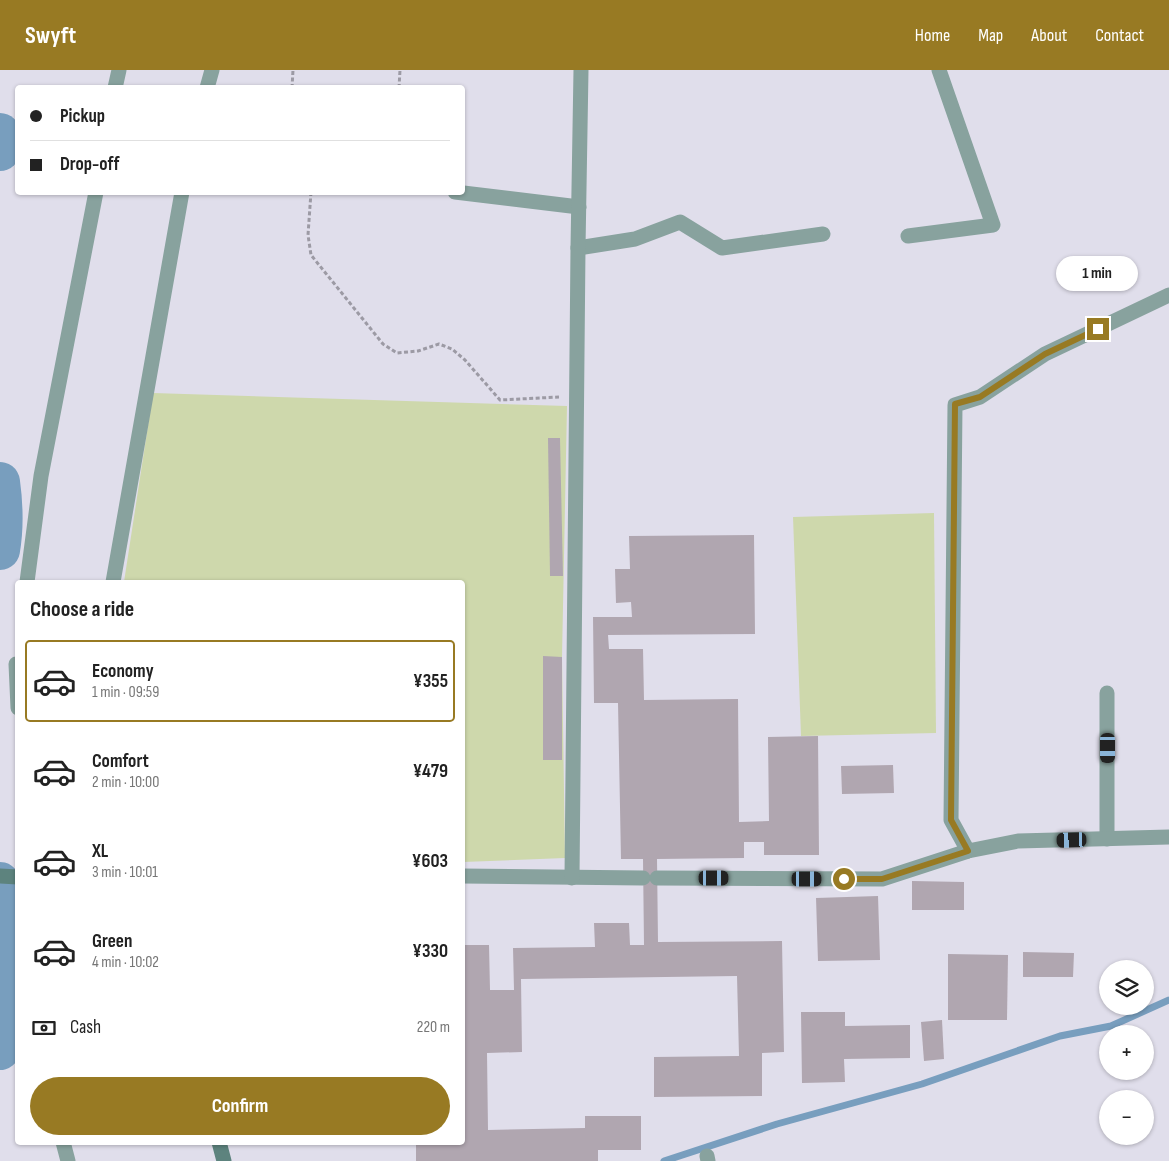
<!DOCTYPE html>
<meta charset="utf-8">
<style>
body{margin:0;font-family:"Sofia Sans Condensed",sans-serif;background:#f6f6f6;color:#222;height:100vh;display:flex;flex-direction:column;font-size:19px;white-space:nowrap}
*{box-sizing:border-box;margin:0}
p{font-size:16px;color:#767676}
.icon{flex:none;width:28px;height:28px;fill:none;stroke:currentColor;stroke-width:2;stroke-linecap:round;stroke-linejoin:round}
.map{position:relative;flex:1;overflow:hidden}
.details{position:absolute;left:15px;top:510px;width:450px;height:565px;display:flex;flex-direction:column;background:#fff;border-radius:5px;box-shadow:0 1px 4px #0004}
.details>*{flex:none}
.guide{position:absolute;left:15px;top:15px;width:450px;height:110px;border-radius:5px;box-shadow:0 1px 4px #0004;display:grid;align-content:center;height:110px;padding:0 15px;background:#fff}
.tools{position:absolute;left:1099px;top:890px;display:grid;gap:10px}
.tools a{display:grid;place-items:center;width:55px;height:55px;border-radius:50%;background:#fff;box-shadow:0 1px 4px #0004;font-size:25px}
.end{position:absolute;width:22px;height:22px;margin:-11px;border:6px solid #987a23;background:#fff;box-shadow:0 0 0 2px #fff}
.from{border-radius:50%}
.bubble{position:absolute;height:35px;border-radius:18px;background:#fff;box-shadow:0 1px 4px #0004;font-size:16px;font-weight:700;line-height:35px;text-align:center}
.car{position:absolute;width:15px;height:30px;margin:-15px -8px;border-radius:6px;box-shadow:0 0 4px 1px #0007;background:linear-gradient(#222 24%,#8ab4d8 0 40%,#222 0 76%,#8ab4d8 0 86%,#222 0)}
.guide b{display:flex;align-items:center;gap:18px;height:48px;font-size:19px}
.guide b+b{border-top:1px solid #e0e0e0}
.guide i{width:12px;height:12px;background:#222}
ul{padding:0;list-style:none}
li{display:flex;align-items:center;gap:15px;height:82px;margin:0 10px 8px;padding:0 5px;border:2px solid transparent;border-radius:5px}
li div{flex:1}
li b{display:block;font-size:19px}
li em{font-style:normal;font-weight:700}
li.current{border-color:#987a23}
li>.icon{width:45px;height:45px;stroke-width:1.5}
h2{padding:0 15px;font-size:22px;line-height:60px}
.pay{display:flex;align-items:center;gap:12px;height:55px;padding:0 15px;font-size:19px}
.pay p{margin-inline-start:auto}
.cta{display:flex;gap:10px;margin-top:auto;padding:10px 15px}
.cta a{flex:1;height:58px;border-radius:30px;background:#987a23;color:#fff;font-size:20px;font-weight:700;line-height:58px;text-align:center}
header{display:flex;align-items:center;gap:30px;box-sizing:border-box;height:70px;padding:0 25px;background:#987a23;color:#fff}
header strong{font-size:24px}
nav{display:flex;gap:28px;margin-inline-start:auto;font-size:18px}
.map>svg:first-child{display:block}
.green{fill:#ced8ac}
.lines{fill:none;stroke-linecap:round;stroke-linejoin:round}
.stream{stroke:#789ebe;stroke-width:7}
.river{stroke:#789ebe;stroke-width:40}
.building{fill:#b0a6b0}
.path{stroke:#9c9aa4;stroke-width:3;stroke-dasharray:4 2.5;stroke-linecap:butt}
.minor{stroke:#88a29e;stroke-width:15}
.secondary{stroke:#5d837e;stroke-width:15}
.route{stroke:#987a23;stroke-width:6}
</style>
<header>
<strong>Swyft</strong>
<nav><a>Home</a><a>Map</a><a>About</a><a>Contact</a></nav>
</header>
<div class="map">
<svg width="1169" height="1091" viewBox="0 0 1169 1091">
<rect width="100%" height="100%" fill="#e0deeb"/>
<!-- green -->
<g class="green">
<path d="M153 323 567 336 562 587 565 788 463 792 462 512H124Z"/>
<path d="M934 443 936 663 801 666 793 447Z"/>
</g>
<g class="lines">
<!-- stream -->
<path class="stream" d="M664 1091 777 1054 922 1014 1060 966 1111 956 1169 930"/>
<!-- river -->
<g class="river">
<path d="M0 63V81"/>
<path d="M0 412C3 434 4 457 0 480"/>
<path d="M0 812 7 860 12 915 7 967 0 980"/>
</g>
</g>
<!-- building -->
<g class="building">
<path d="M548 368H560L563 506H550Z"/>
<path d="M754 465 755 564 608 565 609 579H643L644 630 738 629 739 752 769 751 768 667 818 666 819 785H764V772H744V788L657 789 658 872 782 871 784 982 762 983V1026L654 1027V987L739 986 737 906 521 909 522 982 487 983 488 1060 585 1058V1046H641V1080H598V1091H416V1073L462 1072V875H489L490 920H514L513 878 595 877 594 853H629L630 875H644L643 789H621L618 633H594L593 547H632L631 532 616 533 615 499H630L629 466Z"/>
<path d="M543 586 562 587V690H543Z"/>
<path d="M893 695 894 723 842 724 841 696Z"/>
<path d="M912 811 964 812V840H912Z"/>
<path d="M878 826 880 890 818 891 816 828Z"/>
<path d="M1023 882 1074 883 1073 907H1023Z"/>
<path d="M948 884 1008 885 1007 950H948Z"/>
<path d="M801 942H845V956L910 955V988L844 989 845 1012 802 1013Z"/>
<path d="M942 950 944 989 924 991 921 952Z"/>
</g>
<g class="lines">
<!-- path -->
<g class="path">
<path d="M292 18 293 0"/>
<path d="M399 18 400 0"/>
<path d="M311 122 308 165 311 185 383 274 397 283 418 281 439 274 452 279 465 290 500 330 559 327"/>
</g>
<!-- minor -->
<g class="minor">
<path d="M115 18 119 0"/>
<path d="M207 18 212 0"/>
<path d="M455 122 579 137"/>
<path d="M908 166 993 155 939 0"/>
<path d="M578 178 635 169 680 152 722 178 823 164"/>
<path d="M27 512 41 406 96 122"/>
<path d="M113 512 182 122"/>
<path d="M18 594H16L18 638"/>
<path d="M1107 769V623"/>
<path d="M968 781 951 750 955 335 980 327 1045 284 1169 225"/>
<path d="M462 806 643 808"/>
<path d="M572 808 578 178 581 0"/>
<path d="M657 808 882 809 968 781 1018 771 1169 767"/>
<path d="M63 1072 68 1091"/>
<path d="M707 1086 708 1091"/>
</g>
<!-- secondary -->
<g class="secondary">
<path d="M0 806 18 807"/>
<path d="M219 1072 224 1091"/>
</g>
</g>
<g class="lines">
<!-- route -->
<path class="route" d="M844 809H882L968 781 951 750 955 334 980 327 1045 284 1098 259"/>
</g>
</svg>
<div class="tools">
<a><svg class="icon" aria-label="layers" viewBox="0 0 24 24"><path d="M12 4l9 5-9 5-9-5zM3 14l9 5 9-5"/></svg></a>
<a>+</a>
<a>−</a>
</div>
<i class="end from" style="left:844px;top:809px"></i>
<i class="end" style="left:1098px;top:259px"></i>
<div class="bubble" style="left:1056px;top:186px;width:82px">1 min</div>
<i class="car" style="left:1108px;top:678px;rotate:180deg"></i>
<i class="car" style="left:1072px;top:770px;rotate:268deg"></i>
<i class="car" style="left:714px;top:808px;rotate:90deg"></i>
<i class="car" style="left:807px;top:809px;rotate:90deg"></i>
<div class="guide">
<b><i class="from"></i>Pickup</b>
<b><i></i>Drop-off</b>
</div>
<section class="details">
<h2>Choose a ride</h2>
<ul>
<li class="current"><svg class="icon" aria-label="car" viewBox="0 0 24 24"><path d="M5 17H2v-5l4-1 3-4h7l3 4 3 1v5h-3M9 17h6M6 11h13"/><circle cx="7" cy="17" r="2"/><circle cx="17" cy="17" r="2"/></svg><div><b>Economy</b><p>1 min · 09:59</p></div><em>¥355</em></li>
<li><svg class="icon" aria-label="car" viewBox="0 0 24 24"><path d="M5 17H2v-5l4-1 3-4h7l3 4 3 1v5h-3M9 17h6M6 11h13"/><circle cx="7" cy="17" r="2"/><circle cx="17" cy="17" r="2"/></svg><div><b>Comfort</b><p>2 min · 10:00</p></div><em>¥479</em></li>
<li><svg class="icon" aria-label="car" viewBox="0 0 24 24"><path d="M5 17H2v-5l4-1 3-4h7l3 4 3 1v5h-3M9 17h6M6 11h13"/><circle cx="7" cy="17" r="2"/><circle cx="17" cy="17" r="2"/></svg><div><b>XL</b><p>3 min · 10:01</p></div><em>¥603</em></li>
<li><svg class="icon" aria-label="car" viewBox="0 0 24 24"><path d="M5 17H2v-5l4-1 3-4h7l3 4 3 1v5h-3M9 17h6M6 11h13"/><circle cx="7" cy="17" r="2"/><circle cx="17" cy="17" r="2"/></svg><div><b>Green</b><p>4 min · 10:02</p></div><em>¥330</em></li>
</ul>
<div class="pay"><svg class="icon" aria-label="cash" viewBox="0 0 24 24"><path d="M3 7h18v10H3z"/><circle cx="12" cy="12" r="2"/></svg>Cash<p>220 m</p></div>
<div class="cta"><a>Confirm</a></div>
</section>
</div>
